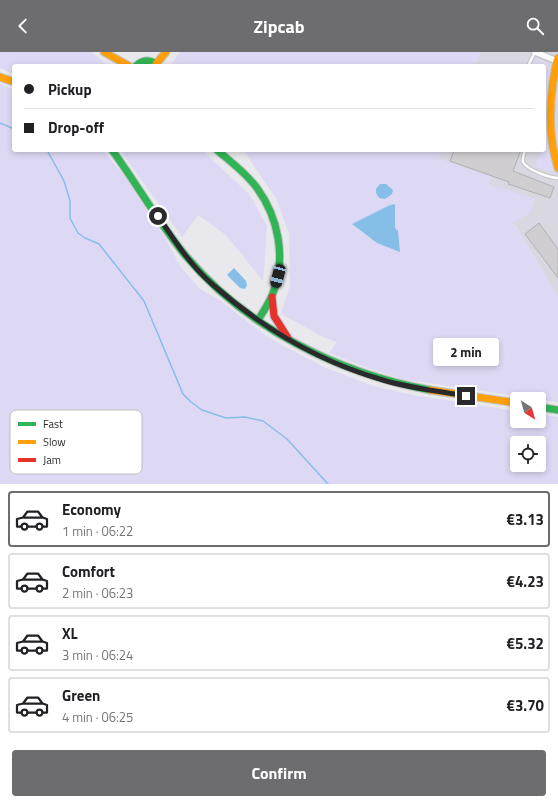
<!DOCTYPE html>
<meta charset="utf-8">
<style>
body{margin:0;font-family:"Titillium Web",sans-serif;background:#f6f6f6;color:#202124;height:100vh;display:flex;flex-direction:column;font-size:15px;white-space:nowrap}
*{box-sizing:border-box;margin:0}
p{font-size:13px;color:#757577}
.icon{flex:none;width:22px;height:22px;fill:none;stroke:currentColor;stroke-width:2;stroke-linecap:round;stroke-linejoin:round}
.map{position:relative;height:432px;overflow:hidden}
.side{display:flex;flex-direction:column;background:#fff;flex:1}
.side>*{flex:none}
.banner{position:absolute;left:12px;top:12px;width:534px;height:88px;border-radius:4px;box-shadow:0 2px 6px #0003;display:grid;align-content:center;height:88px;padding:0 12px;background:#fff}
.needle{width:26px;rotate:143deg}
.tools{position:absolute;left:510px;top:340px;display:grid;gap:8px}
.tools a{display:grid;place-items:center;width:36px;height:36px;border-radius:4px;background:#fff;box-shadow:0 2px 6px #0003;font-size:20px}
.end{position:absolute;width:18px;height:18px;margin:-9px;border:5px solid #2a2a2c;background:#fff;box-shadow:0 0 0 2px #fff}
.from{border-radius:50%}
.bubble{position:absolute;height:28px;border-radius:4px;background:#fff;box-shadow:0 2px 6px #0003;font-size:13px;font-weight:700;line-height:28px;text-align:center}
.car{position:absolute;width:12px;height:24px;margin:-12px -6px;border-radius:5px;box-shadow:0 0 3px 1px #0007;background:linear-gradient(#222 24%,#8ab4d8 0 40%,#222 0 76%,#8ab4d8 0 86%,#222 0)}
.banner b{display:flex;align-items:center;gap:14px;height:38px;font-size:15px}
.banner b+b{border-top:1px solid #e0e0e0}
.banner i{width:10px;height:10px;background:#202124}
ul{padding:7px 0 0;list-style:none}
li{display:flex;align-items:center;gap:12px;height:56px;margin:0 8px 6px;padding:0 4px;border:2px solid #e0e0e0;border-radius:4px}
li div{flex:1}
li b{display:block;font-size:15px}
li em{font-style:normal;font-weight:700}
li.active{border-color:#6d6c6f}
li>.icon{width:36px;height:36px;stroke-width:1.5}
.action{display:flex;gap:8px;margin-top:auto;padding:8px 12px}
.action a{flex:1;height:46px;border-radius:4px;background:#6d6c6f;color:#fff;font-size:16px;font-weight:700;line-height:46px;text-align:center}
header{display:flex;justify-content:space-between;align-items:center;height:52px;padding:0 12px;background:#6d6c6f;color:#fff;font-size:18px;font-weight:700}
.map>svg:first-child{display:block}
.built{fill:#d9d7e0}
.green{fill:#ddd9f5;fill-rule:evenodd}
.water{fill:#87bee7}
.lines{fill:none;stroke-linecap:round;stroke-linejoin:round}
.stream{stroke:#87bee7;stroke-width:1.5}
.building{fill:#d0ced0;stroke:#b1b0b2}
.lane-casing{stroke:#c3c3c6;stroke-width:4.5}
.street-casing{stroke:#c3c3c6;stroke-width:8}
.fast-casing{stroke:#c3c3c6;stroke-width:9}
.slow-casing{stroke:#c3c3c6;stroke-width:9}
.jam-casing{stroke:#c3c3c6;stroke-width:9}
.lane{stroke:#fcfcfc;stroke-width:2.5}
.street{stroke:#fcfcfc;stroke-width:5.5}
.fast{stroke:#30b455;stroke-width:7}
.slow{stroke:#ff9f0a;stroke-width:7}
.jam{stroke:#e5322d;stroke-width:7}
.route{stroke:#2a2a2c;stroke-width:5}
.key{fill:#fff;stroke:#bfbfc0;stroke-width:1}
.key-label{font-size:11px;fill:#2a2a2c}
</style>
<header><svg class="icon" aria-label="back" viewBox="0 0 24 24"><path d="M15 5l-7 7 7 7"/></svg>Zipcab<svg class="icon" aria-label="search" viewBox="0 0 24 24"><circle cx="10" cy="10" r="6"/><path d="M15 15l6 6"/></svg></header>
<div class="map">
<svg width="558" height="432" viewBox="0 0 558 432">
<rect width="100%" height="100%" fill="#e9e8ec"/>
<!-- built -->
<path class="built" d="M420 0H558V245L516 174 423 134 433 98H544V14H429Z"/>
<!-- green -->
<g class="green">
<path d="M0 0H92L108 14H14V22L0 16Z"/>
<path d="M180 0H481L475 14H170Z"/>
<path d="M536 7C543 7 549 11 550 18L545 64 549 104 554 118 552 120 535 115 541 98H544V14H533Z"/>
<path d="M0 32 14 38V98H103L125 125 166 187 180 214 200 237 221 249 262 281 280 292 326 316 373 334 412 343 517 359V369H539V362L558 365V432H0ZM517 391H539V413H517Z"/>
<path d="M120 98H202L250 143 267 174 263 229 226 183 198 163 182 185Z"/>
<path d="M243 98H441L439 107 492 125 489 132 535 147 530 161 511 172 516 174 558 245V350L402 327 365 315 329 301 337 290 325 286 281 262 290 233 289 181 276 146Z"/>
</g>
<!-- water -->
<g class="water">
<path d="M380 132H386L393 138 392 142 385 147 379 146 376 141V137Z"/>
<path d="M395 152V176L398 179 400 200 377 191 352 172 390 153Z"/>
<path d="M234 216 246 229 247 233 245 237 240 236 227 223Z"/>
</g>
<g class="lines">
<!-- stream -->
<g class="stream">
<path d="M0 71 14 77"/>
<path d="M47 98 64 129 70 149V166L78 181 85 186 99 192 144 249 183 342 191 350 202 358 226 366 245 365 263 369 287 387 328 432"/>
</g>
</g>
<!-- building -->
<g class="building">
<path d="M454 98H521L513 119 554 135 550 146 508 132 509 130 450 109Z"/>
<path d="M539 171 558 197V226L525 182Z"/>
</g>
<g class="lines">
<!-- lane casing -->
<g class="lane-casing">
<g id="lane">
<path d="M528 14 535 0"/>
<path d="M525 98C524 102 522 107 523 110 527 118 550 126 558 126"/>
</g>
</g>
<!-- street casing -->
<g class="street-casing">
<path id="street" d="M535 0 557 9"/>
</g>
<!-- fast casing -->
<g class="fast-casing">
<g id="fast">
<path d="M136 14C143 7 151 7 158 14"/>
<path d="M112 98C137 132 158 170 185 203 246 276 338 321 430 338"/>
<path d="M217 98C231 110 246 121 257 136 278 165 286 204 274 238 271 249 264 258 258 268"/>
<path d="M539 355 558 358"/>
</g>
</g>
<!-- slow casing -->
<g class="slow-casing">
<g id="slow">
<path d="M104 0 129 14"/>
<path d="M558 6C555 14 555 22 553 30 549 60 549 88 558 116"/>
<path d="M156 12 166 0"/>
<path d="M0 25 14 30"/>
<path d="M430 338 517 351"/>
</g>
</g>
<!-- jam casing -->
<g class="jam-casing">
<path id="jam" d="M272 245 274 264 288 286"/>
</g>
<!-- lane -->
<use href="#lane" class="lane"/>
<!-- street -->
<use href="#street" class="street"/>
<!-- fast -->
<use href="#fast" class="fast"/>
<!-- slow -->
<use href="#slow" class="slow"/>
<!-- jam -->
<use href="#jam" class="jam"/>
</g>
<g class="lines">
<!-- route -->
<path class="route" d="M158 164C174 188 190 213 212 232 261 275 320 310 383 328 409 336 438 339 466 344"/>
</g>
<!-- legend -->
<rect x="10" y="358" width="132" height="64" rx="6" class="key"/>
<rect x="18" y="370" width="18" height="4" fill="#30b455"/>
<rect x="18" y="388" width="18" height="4" fill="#ff9f0a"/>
<rect x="18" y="406" width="18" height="4" fill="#e5322d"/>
<g class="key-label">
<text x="43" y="376">Fast</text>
<text x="43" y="394">Slow</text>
<text x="43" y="412">Jam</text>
</g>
</svg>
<div class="tools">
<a><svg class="needle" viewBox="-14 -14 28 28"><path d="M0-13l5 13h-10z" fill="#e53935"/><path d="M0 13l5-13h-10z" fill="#757577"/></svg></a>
<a><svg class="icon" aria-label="locate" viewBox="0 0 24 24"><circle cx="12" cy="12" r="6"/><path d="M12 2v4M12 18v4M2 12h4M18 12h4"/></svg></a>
</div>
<i class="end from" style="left:158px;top:164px"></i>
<i class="end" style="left:466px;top:344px"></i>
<div class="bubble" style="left:433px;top:286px;width:66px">2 min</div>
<i class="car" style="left:278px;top:224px;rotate:195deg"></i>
<div class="banner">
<b><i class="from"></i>Pickup</b>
<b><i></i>Drop-off</b>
</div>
</div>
<section class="side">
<ul>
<li class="active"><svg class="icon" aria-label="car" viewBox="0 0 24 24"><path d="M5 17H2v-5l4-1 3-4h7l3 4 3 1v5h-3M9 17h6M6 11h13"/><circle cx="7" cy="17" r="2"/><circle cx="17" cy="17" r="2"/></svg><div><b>Economy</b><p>1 min · 06:22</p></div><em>€3.13</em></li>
<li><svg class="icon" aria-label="car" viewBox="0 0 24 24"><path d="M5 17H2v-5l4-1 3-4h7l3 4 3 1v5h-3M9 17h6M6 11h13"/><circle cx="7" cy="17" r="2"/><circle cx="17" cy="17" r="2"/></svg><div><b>Comfort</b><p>2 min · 06:23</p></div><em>€4.23</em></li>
<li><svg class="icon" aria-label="car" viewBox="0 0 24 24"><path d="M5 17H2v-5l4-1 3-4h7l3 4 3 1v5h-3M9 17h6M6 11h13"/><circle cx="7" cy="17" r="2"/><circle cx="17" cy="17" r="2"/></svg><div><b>XL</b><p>3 min · 06:24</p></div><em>€5.32</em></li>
<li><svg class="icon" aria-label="car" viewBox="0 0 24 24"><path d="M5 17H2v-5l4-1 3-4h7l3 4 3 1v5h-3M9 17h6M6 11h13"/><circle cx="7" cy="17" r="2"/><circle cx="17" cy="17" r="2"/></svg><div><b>Green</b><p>4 min · 06:25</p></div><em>€3.70</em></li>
</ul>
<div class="action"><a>Confirm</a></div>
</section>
